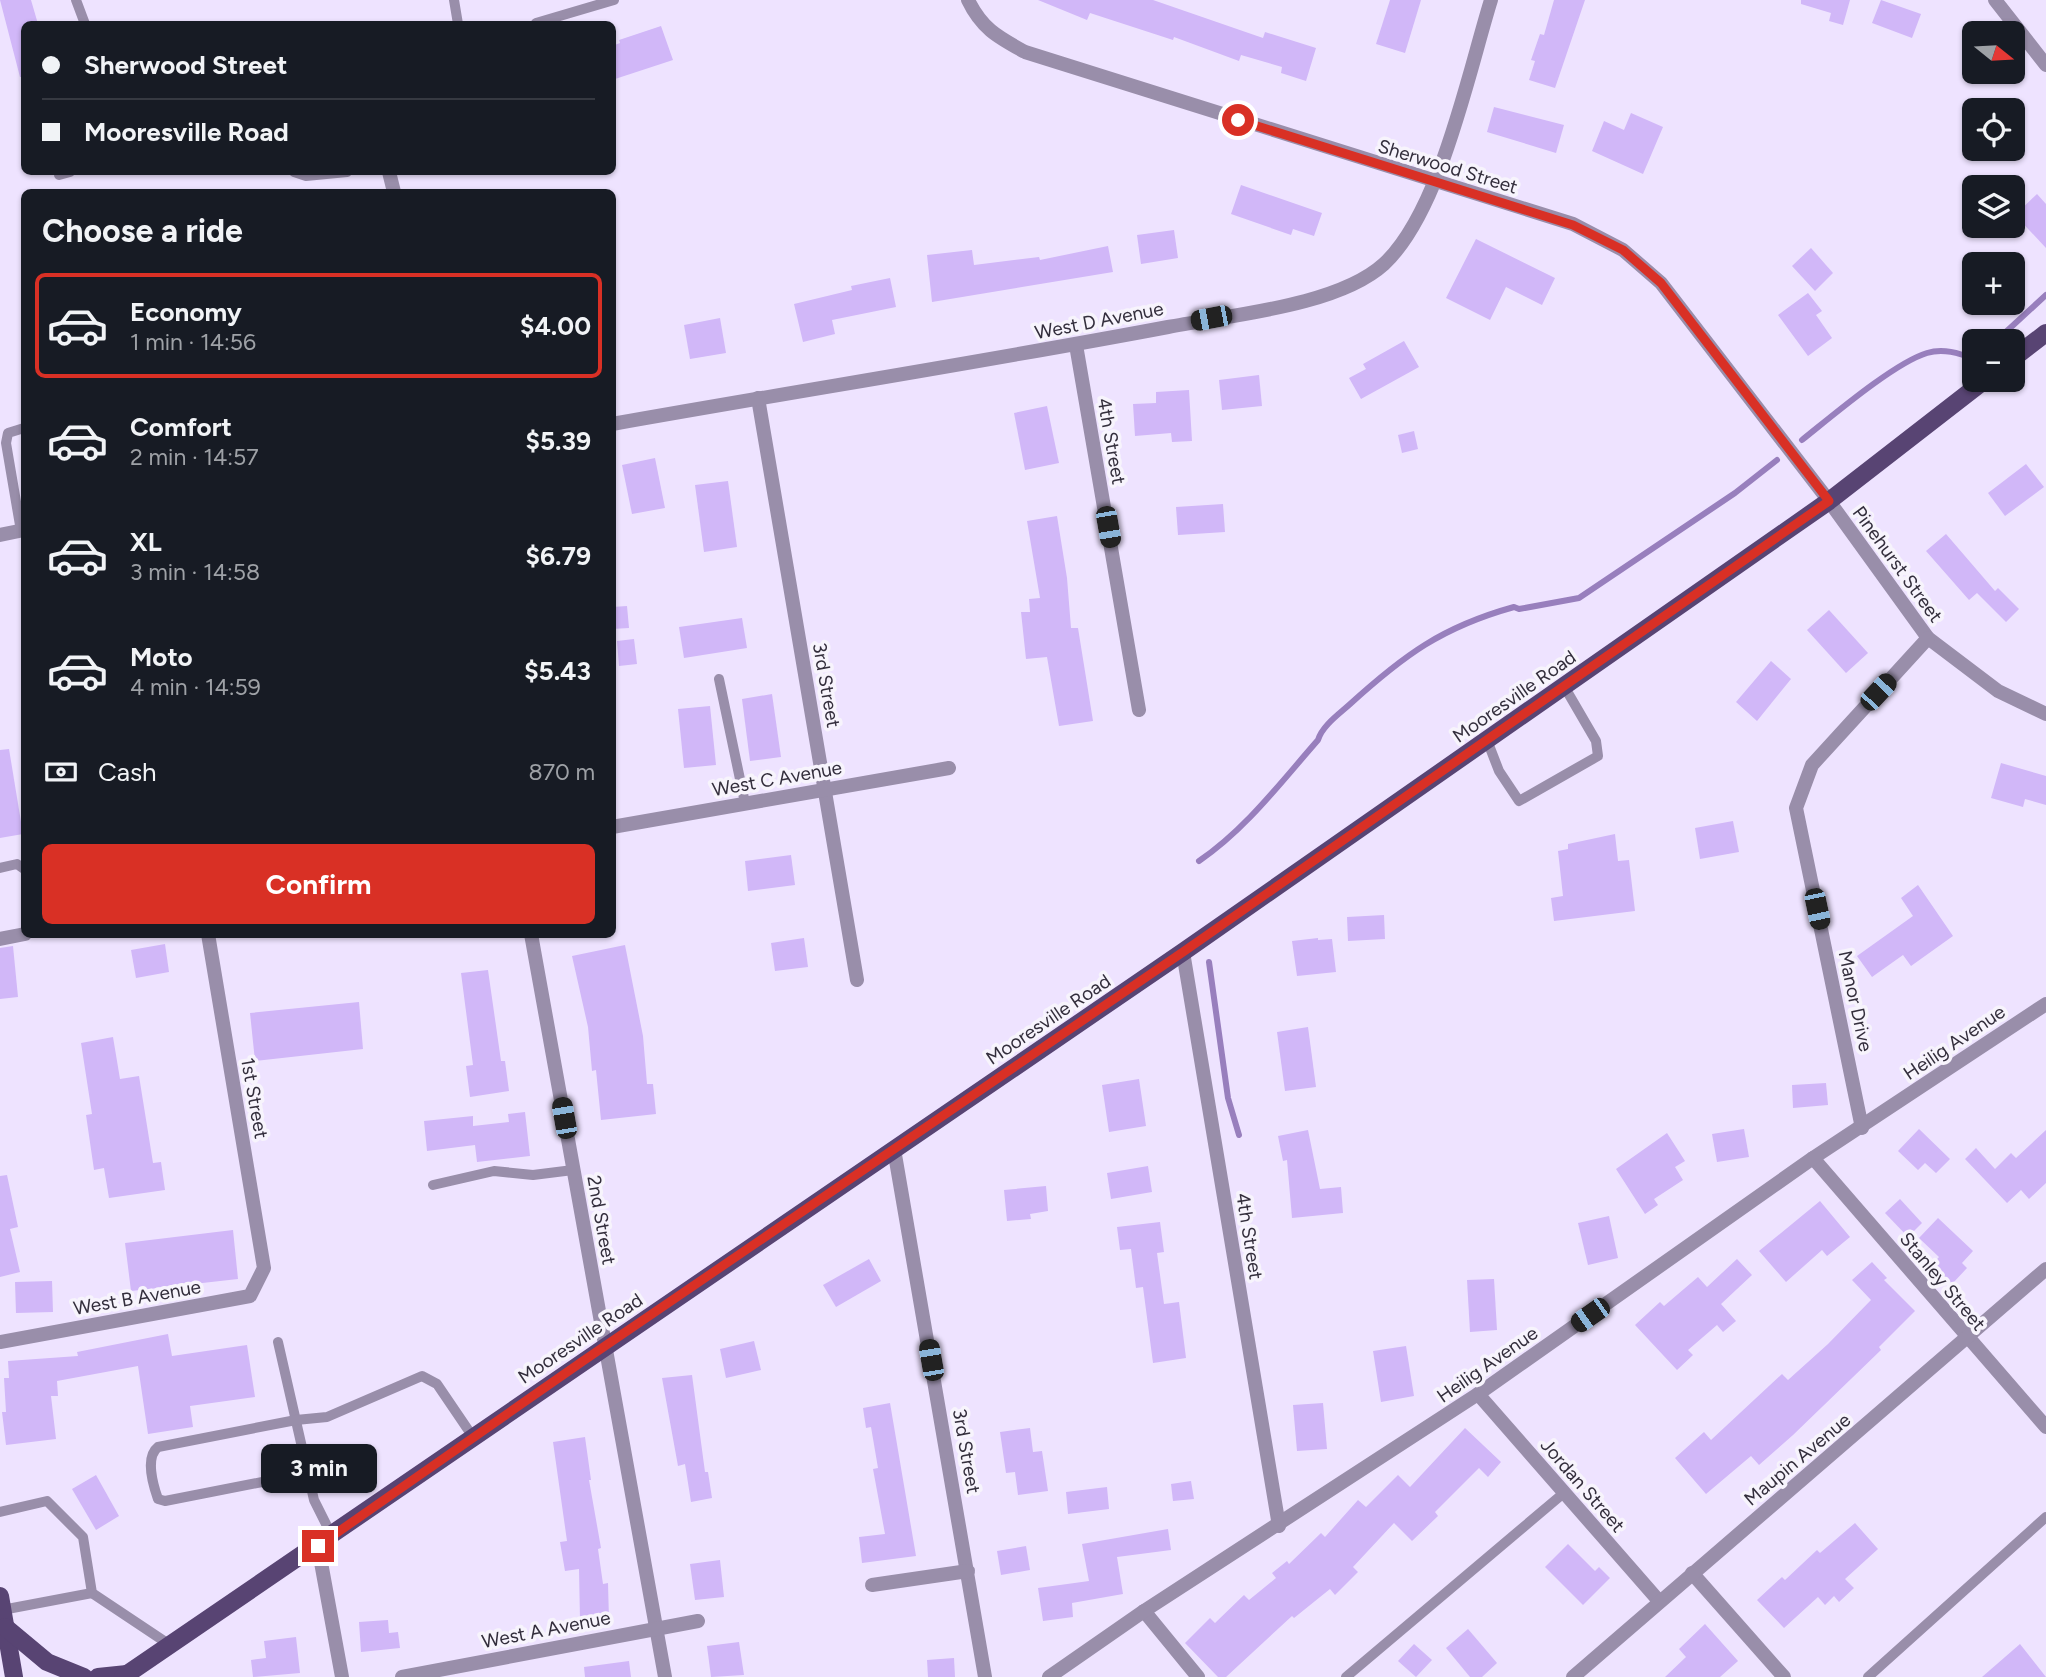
<!DOCTYPE html>
<meta charset="utf-8">
<style>
body{margin:0;font-family:Figtree,sans-serif;background:#20242c;color:#f1f3f6;height:100vh;display:flex;flex-direction:column;font-size:26px;white-space:nowrap}
*{box-sizing:border-box;margin:0}
p{font-size:23px;color:#9ea1a6}
.icon{flex:none;width:38px;height:38px;fill:none;stroke:currentColor;stroke-width:2;stroke-linecap:round;stroke-linejoin:round}
.map{position:relative;flex:1;overflow:hidden}
.panel{position:absolute;left:21px;top:189px;width:595px;height:749px;display:flex;flex-direction:column;background:#171b24;border-radius:10px;box-shadow:0 2px 5px #0004}
.panel>*{flex:none}
.banner{position:absolute;left:21px;top:21px;width:595px;height:154px;border-radius:10px;box-shadow:0 2px 5px #0004;display:grid;align-content:center;height:154px;padding:0 21px;background:#171b24}
.needle{width:46px;rotate:108deg}
.fabs{position:absolute;left:1962px;top:21px;display:grid;gap:14px}
.fabs a{display:grid;place-items:center;width:63px;height:63px;border-radius:10px;background:#171b24;box-shadow:0 2px 5px #0004;font-size:35px}
.end{position:absolute;width:32px;height:32px;margin:-16px;border:9px solid #d93025;background:#fff;box-shadow:0 0 0 4px #fff}
.from{border-radius:50%}
.bubble{position:absolute;height:49px;border-radius:10px;background:#171b24;box-shadow:0 2px 5px #0004;font-size:23px;font-weight:700;line-height:49px;text-align:center}
.car{position:absolute;width:21px;height:42px;margin:-21px -10px;border-radius:9px;box-shadow:0 0 5px 2px #0007;background:linear-gradient(#222 24%,#8ab4d8 0 40%,#222 0 76%,#8ab4d8 0 86%,#222 0)}
.banner b{display:flex;align-items:center;gap:24px;height:66px;font-size:26px}
.banner b+b{border-top:2px solid #363941}
.banner i{width:18px;height:18px;background:#f1f3f6}
ul{padding:0;list-style:none}
li{display:flex;align-items:center;gap:21px;height:105px;margin:0 14px 10px;padding:0 7px;border:4px solid transparent;border-radius:10px}
li div{flex:1}
li b{display:block;font-size:26px}
li em{font-style:normal;font-weight:700}
li.active{border-color:#d93025}
li>.icon{width:63px;height:63px;stroke-width:1.5}
h2{padding:0 21px;font-size:32px;line-height:84px}
.pay{display:flex;align-items:center;gap:18px;height:77px;padding:0 21px;font-size:26px}
.pay p{margin-inline-start:auto}
.primary-button{display:flex;gap:14px;margin-top:auto;padding:14px 21px}
.primary-button a{flex:1;height:80px;border-radius:10px;background:#d93025;color:#fff;font-size:28px;font-weight:700;line-height:80px;text-align:center}
.map>svg:first-child{display:block}
.lines{fill:none;stroke-linecap:round;stroke-linejoin:round}
.stream{stroke:#987fbd;stroke-width:6}
.building{fill:#d1b7f8}
.service{stroke:#998eaa;stroke-width:10}
.minor{stroke:#998eaa;stroke-width:14}
.primary{stroke:#584473;stroke-width:18}
.route{stroke:#d93025;stroke-width:9}
.labels{text-anchor:middle;stroke-width:7;stroke-linejoin:round;paint-order:stroke}
.street-label{font-size:19px;fill:#332e3c;stroke:#f7f4fc}
</style>
<div class="map">
<svg width="2046" height="1677" viewBox="0 0 2046 1677">
<rect width="100%" height="100%" fill="#eee3ff"/>
<g class="lines">
<!-- stream -->
<g class="stream">
<path d="M1996 341 2046 295"/>
<path d="M1802 440C1831 417 1894 363 1927 353 1943 348 1959 353 1974 359"/>
<path d="M1199 861C1246 829 1281 782 1318 740 1322 726 1339 714 1349 705 1404 655 1442 627 1514 607L1519 609 1579 598 1735 493 1777 460"/>
<path d="M1209 962 1228 1098 1239 1135"/>
</g>
</g>
<!-- building -->
<g class="building">
<path d="M0 0H31L38 24H24V77H20Z"/>
<path d="M1038 0H1153L1263 38 1265 32 1316 48 1306 81 1281 73 1282 67 1241 55 1239 61 1174 37 1173 40 1090 13 1087 20Z"/>
<path d="M1390 0H1421L1405 53 1376 44Z"/>
<path d="M1554 0H1585L1555 88 1529 80 1535 61 1531 60 1540 34 1544 35Z"/>
<path d="M1801 0H1850L1843 25 1829 21 1831 13 1801 4Z"/>
<path d="M1881 0 1921 14 1912 38 1872 23Z"/>
<path d="M661 26 673 60 612 80V46L620 43 619 40Z"/>
<path d="M1494 107 1564 125 1556 153 1487 132Z"/>
<path d="M1631 113 1663 127 1643 174 1592 151 1604 121 1624 130Z"/>
<path d="M1241 185 1322 213 1314 236 1293 229 1291 235 1231 214Z"/>
<path d="M2037 194 2046 204V248L2015 215Z"/>
<path d="M1174 230 1178 258 1141 264 1137 235Z"/>
<path d="M1476 239 1555 278 1542 305 1506 287 1490 320 1446 298Z"/>
<path d="M1108 246 1113 272 932 302 927 255 972 250 974 265 1039 257 1040 260Z"/>
<path d="M1811 248 1833 273 1815 291 1792 266Z"/>
<path d="M890 278 896 307 832 320 835 334 803 342 794 304 852 290 851 286Z"/>
<path d="M1808 293 1822 311 1816 315 1832 338 1808 356 1778 315Z"/>
<path d="M720 318 726 353 690 359 684 325Z"/>
<path d="M1404 341 1419 367 1361 399 1349 378 1366 369 1363 364Z"/>
<path d="M1259 375 1262 406 1222 410 1219 380Z"/>
<path d="M1189 390 1192 441 1172 442 1171 433 1135 436 1133 404 1156 403V392Z"/>
<path d="M1047 406 1059 463 1025 470 1014 413Z"/>
<path d="M1414 431 1418 449 1402 453 1398 435Z"/>
<path d="M655 458 665 508 632 514 622 465Z"/>
<path d="M2026 464 2044 487 2005 516 1988 493Z"/>
<path d="M728 481 737 547 704 552 695 485Z"/>
<path d="M1223 504 1225 532 1178 535 1176 507Z"/>
<path d="M1057 516 1067 578 1071 628H1078L1093 721 1059 726 1047 657 1026 659 1021 612H1030L1029 599 1040 598 1027 521Z"/>
<path d="M1946 534 1995 591 1998 588 2019 609 2006 622 1977 593 1969 600 1926 551Z"/>
<path d="M627 606 629 628 612 629V607Z"/>
<path d="M1829 610 1868 653 1846 673 1807 630Z"/>
<path d="M742 618 747 648 684 658 679 627Z"/>
<path d="M634 639 637 664 619 666 617 641Z"/>
<path d="M1771 661 1791 679 1757 721 1736 702Z"/>
<path d="M772 694 781 757 750 761 742 699Z"/>
<path d="M710 706 716 765 684 768 678 709Z"/>
<path d="M9 749 23 834 0 838V750Z"/>
<path d="M2001 763 2046 776V805L2025 799 2023 807 1991 798Z"/>
<path d="M1733 821 1739 852 1700 859 1695 828Z"/>
<path d="M1615 834 1618 861 1629 860 1635 911 1554 921 1551 898 1563 896 1558 851 1568 849V844Z"/>
<path d="M791 855 795 885 748 891 745 861Z"/>
<path d="M1918 885 1953 936 1911 966 1903 955 1872 977 1857 956 1913 916 1901 898Z"/>
<path d="M1384 915 1385 939 1348 941 1347 917Z"/>
<path d="M804 938 808 967 775 971 771 943Z"/>
<path d="M1318 938V940L1332 939 1336 972 1297 976 1292 941Z"/>
<path d="M165 944 169 972 136 978 131 950Z"/>
<path d="M625 945 643 1036 647 1084H653L656 1114 601 1120 596 1070 592 1071 588 1027 572 956Z"/>
<path d="M13 946 18 997 0 999V948Z"/>
<path d="M488 970 501 1061H505L509 1091 470 1097 466 1066 473 1065 461 973Z"/>
<path d="M359 1002 363 1049 255 1061 250 1013Z"/>
<path d="M1308 1027 1316 1087 1285 1091 1277 1032Z"/>
<path d="M113 1037 120 1079 139 1076 153 1163 161 1162 165 1190 109 1198 104 1168 94 1170 86 1115 92 1114 81 1043Z"/>
<path d="M1139 1079 1146 1126 1109 1132 1102 1085Z"/>
<path d="M1826 1083 1828 1105 1793 1108 1792 1085Z"/>
<path d="M525 1112 530 1156 477 1162 475 1145 427 1151 424 1121 473 1116V1126L509 1122 508 1114Z"/>
<path d="M1744 1129 1749 1157 1717 1162 1712 1134Z"/>
<path d="M1919 1129 1950 1159 1936 1173 1925 1163 1918 1170 1898 1151Z"/>
<path d="M1308 1130 1320 1189 1341 1187 1343 1213 1292 1218 1287 1160 1283 1161 1278 1136Z"/>
<path d="M2046 1130V1183L2029 1199 2021 1190 2007 1203 1965 1159 1976 1148 1995 1169 2011 1153 2016 1158Z"/>
<path d="M1667 1133 1685 1161 1675 1167 1683 1180 1654 1199 1658 1205 1645 1214 1616 1169Z"/>
<path d="M1148 1166 1152 1192 1111 1199 1107 1173Z"/>
<path d="M7 1175 18 1227 10 1229 20 1272 0 1277V1176Z"/>
<path d="M1046 1186 1048 1211 1030 1214 1031 1219 1007 1221 1004 1190Z"/>
<path d="M1900 1199 1922 1223 1908 1237 1885 1213Z"/>
<path d="M1820 1201 1850 1237 1827 1256 1822 1250 1786 1282 1759 1251Z"/>
<path d="M1609 1216 1618 1258 1588 1265 1578 1223Z"/>
<path d="M1938 1218 1973 1251 1962 1263 1967 1268 1952 1284 1932 1265 1939 1257 1919 1238Z"/>
<path d="M1160 1222 1164 1252 1157 1253 1164 1304 1179 1302 1186 1358 1153 1363 1143 1287 1136 1288 1131 1249 1120 1250 1117 1227Z"/>
<path d="M233 1230 238 1279 131 1291 125 1243Z"/>
<path d="M869 1259 881 1281 836 1307 823 1285Z"/>
<path d="M1737 1259 1752 1275 1721 1304 1736 1321 1723 1332 1717 1325 1688 1350 1693 1355 1677 1370 1635 1325 1660 1302 1664 1306 1698 1277 1707 1287Z"/>
<path d="M1872 1262 1887 1278 1884 1280 1915 1311 1879 1347 1881 1350 1793 1435 1759 1465 1751 1456 1706 1494 1675 1458 1704 1432 1711 1440 1782 1374 1788 1380 1828 1344 1871 1300 1852 1280Z"/>
<path d="M1494 1279 1497 1330 1470 1332 1467 1280Z"/>
<path d="M52 1281 53 1312 16 1313 15 1282Z"/>
<path d="M168 1334 172 1356 247 1345 255 1397 190 1406 193 1427 148 1434 138 1366 57 1381 58 1396H51L56 1439 6 1445 2 1412H6L4 1378H9L8 1361 78 1356 77 1352Z"/>
<path d="M754 1341 761 1370 726 1378 720 1349Z"/>
<path d="M1406 1346 1414 1396 1381 1402 1373 1351Z"/>
<path d="M692 1375 705 1472H708L712 1498 691 1502 685 1464 678 1466 662 1378Z"/>
<path d="M890 1403 916 1556 862 1563 859 1537 885 1534 873 1469 878 1468 871 1427 866 1428 863 1408Z"/>
<path d="M1323 1403 1327 1449 1297 1451 1293 1405Z"/>
<path d="M1030 1428 1033 1452 1042 1451 1048 1491 1018 1495 1015 1472 1006 1473 1000 1432Z"/>
<path d="M1465 1428 1501 1462 1488 1477 1479 1468 1435 1512 1438 1516 1412 1541 1394 1523 1353 1567 1358 1572 1335 1595 1330 1589 1294 1618 1292 1616 1226 1677H1218L1185 1643 1210 1618 1215 1623 1244 1595 1249 1600 1276 1578 1272 1573 1287 1561 1289 1564 1321 1533 1325 1537 1358 1500 1366 1507 1398 1475 1410 1487Z"/>
<path d="M585 1437 591 1480H589L601 1548 598 1549 603 1584 608 1583 609 1620H580L579 1569 565 1571 560 1542 567 1541 553 1442Z"/>
<path d="M96 1475 119 1516 96 1530 72 1489Z"/>
<path d="M1191 1481 1194 1499 1173 1501 1171 1484Z"/>
<path d="M1107 1487 1109 1509 1068 1514 1066 1492Z"/>
<path d="M1855 1523 1878 1549 1845 1579 1854 1588 1839 1602 1834 1596 1825 1605 1818 1597 1784 1628 1757 1600 1782 1577 1785 1580 1817 1550 1820 1553Z"/>
<path d="M1168 1529 1171 1550 1117 1557 1123 1594 1072 1603 1073 1617 1043 1621 1038 1588 1089 1581 1082 1544Z"/>
<path d="M1568 1544 1595 1571 1599 1567 1610 1578 1583 1605 1545 1567Z"/>
<path d="M1026 1546 1030 1570 1001 1575 997 1551Z"/>
<path d="M720 1560 724 1597 695 1600 690 1564Z"/>
<path d="M388 1620 389 1633 398 1632 400 1648 361 1652 359 1622Z"/>
<path d="M1705 1624 1738 1661 1720 1677H1665L1686 1657 1679 1649Z"/>
<path d="M1468 1629 1497 1663 1482 1677H1470L1446 1648Z"/>
<path d="M296 1637 300 1673 253 1677 251 1660 266 1658 264 1641Z"/>
<path d="M739 1642 744 1675 711 1677 707 1646Z"/>
<path d="M1414 1644 1432 1660 1416 1677 1398 1661Z"/>
<path d="M2020 1644 2046 1677H1982Z"/>
<path d="M954 1658 955 1677H928L927 1660Z"/>
<path d="M629 1661 631 1677H585L584 1667Z"/>
</g>
<g class="lines">
<!-- service -->
<g class="service">
<path d="M76 0 85 24"/>
<path d="M454 0 458 24"/>
<path d="M536 23 614 0"/>
<path d="M294 172 306 176 347 172"/>
<path d="M59 175 70 172"/>
<path d="M21 531 6 443 8 433 24 428"/>
<path d="M719 679 745 803"/>
<path d="M1487 740 1499 771 1519 801 1598 756 1596 741 1564 686"/>
<path d="M0 868 17 864 24 869"/>
<path d="M433 1185 494 1171 533 1175 573 1170"/>
<path d="M278 1342 314 1500 332 1536"/>
<path d="M308 1473 165 1501 158 1499C153 1485 145 1457 158 1447L296 1420 327 1417 422 1376 437 1384 473 1437"/>
<path d="M0 1512 47 1501 83 1537 92 1593 170 1645"/>
<path d="M2 1610 92 1593"/>
<path d="M1346 1677 1565 1492"/>
<path d="M1868 1677 2046 1517"/>
</g>
<!-- minor -->
<g class="minor">
<path d="M968 0C982 29 998 37 1025 52L1573 224 1623 250 1661 283 1829 501 1928 638 1998 691 2046 714"/>
<path d="M1995 0 2046 65"/>
<path d="M389 172 394 192"/>
<path d="M1076 345 1139 710"/>
<path d="M758 398 857 980"/>
<path d="M612 424C797 391 983 362 1168 327 1230 315 1338 306 1384 264 1440 212 1468 74 1491 0"/>
<path d="M0 535 24 530"/>
<path d="M612 827 949 768"/>
<path d="M531 934 665 1677"/>
<path d="M0 939 25 934"/>
<path d="M1183 952 1279 1526"/>
<path d="M1862 1128 1796 808 1812 765 1928 638"/>
<path d="M894 1149 985 1677"/>
<path d="M1813 1158 2046 1427"/>
<path d="M0 1342 250 1296 264 1268 208 934"/>
<path d="M1478 1394 1659 1601"/>
<path d="M318 1546 342 1677"/>
<path d="M1692 1573 1784 1677"/>
<path d="M872 1585 968 1571"/>
<path d="M1144 1611 1198 1677"/>
<path d="M402 1677 698 1621"/>
<path d="M1049 1677 1144 1611 1478 1394 1813 1158 2046 1004"/>
<path d="M1573 1677 2046 1269"/>
</g>
<!-- primary -->
<g class="primary">
<path d="M2012 359 2046 333"/>
<path d="M0 1596 14 1677"/>
<path d="M5 1627 47 1662 84 1677"/>
<path d="M98 1677 127 1674"/>
<path d="M123 1677 1183 952 1829 501 1985 380"/>
</g>
</g>
<g class="lines">
<!-- route -->
<path class="route" d="M318 1546 583 1361 1183 952 1829 501 1661 283 1623 250 1573 225 1238 120"/>
</g>
<g class="labels">
<!-- street labels -->
<g class="street-label">
<text transform="translate(1448 166) rotate(17)" y="7">Sherwood Street</text>
<text transform="translate(1099 320) rotate(-11)" y="7">West D Avenue</text>
<text transform="translate(1112 441) rotate(80)" y="7">4th Street</text>
<text transform="translate(1898 564) rotate(54)" y="7">Pinehurst Street</text>
<text transform="translate(827 685) rotate(80)" y="7">3rd Street</text>
<text transform="translate(1514 696) rotate(-35)" y="7">Mooresville Road</text>
<text transform="translate(777 778) rotate(-10)" y="7">West C Avenue</text>
<text transform="translate(1856 1001) rotate(78)" y="7">Manor Drive</text>
<text transform="translate(1048 1019) rotate(-34)" y="7">Mooresville Road</text>
<text transform="translate(1954 1042) rotate(-34)" y="7">Heilig Avenue</text>
<text transform="translate(255 1098) rotate(80)" y="7">1st Street</text>
<text transform="translate(602 1220) rotate(80)" y="7">2nd Street</text>
<text transform="translate(1250 1236) rotate(81)" y="7">4th Street</text>
<text transform="translate(1943 1281) rotate(50)" y="7">Stanley Street</text>
<text transform="translate(137 1297) rotate(-10)" y="7">West B Avenue</text>
<text transform="translate(580 1338) rotate(-34)" y="7">Mooresville Road</text>
<text transform="translate(1487 1364) rotate(-35)" y="7">Heilig Avenue</text>
<text transform="translate(967 1451) rotate(80)" y="7">3rd Street</text>
<text transform="translate(1797 1459) rotate(-40)" y="7">Maupin Avenue</text>
<text transform="translate(1583 1485) rotate(49)" y="7">Jordan Street</text>
<text transform="translate(546 1629) rotate(-11)" y="7">West A Avenue</text>
</g>
</g>
</svg>
<div class="fabs">
<a><svg class="needle" viewBox="-14 -14 28 28"><path d="M0-13l5 13h-10z" fill="#e53935"/><path d="M0 13l5-13h-10z" fill="#9ea1a6"/></svg></a>
<a><svg class="icon" aria-label="locate" viewBox="0 0 24 24"><circle cx="12" cy="12" r="6"/><path d="M12 2v4M12 18v4M2 12h4M18 12h4"/></svg></a>
<a><svg class="icon" aria-label="layers" viewBox="0 0 24 24"><path d="M12 4l9 5-9 5-9-5zM3 14l9 5 9-5"/></svg></a>
<a>+</a>
<a>−</a>
</div>
<i class="end from" style="left:1238px;top:120px"></i>
<i class="end" style="left:318px;top:1546px"></i>
<div class="bubble" style="left:261px;top:1444px;width:116px">3 min</div>
<i class="car" style="left:1211px;top:318px;rotate:259deg"></i>
<i class="car" style="left:1108px;top:527px;rotate:170deg"></i>
<i class="car" style="left:1878px;top:692px;rotate:43deg"></i>
<i class="car" style="left:1817px;top:909px;rotate:168deg"></i>
<i class="car" style="left:564px;top:1118px;rotate:350deg"></i>
<i class="car" style="left:1590px;top:1315px;rotate:235deg"></i>
<i class="car" style="left:931px;top:1360px;rotate:350deg"></i>
<div class="banner">
<b><i class="from"></i>Sherwood Street</b>
<b><i></i>Mooresville Road</b>
</div>
<section class="panel">
<h2>Choose a ride</h2>
<ul>
<li class="active"><svg class="icon" aria-label="car" viewBox="0 0 24 24"><path d="M5 17H2v-5l4-1 3-4h7l3 4 3 1v5h-3M9 17h6M6 11h13"/><circle cx="7" cy="17" r="2"/><circle cx="17" cy="17" r="2"/></svg><div><b>Economy</b><p>1 min · 14:56</p></div><em>$4.00</em></li>
<li><svg class="icon" aria-label="car" viewBox="0 0 24 24"><path d="M5 17H2v-5l4-1 3-4h7l3 4 3 1v5h-3M9 17h6M6 11h13"/><circle cx="7" cy="17" r="2"/><circle cx="17" cy="17" r="2"/></svg><div><b>Comfort</b><p>2 min · 14:57</p></div><em>$5.39</em></li>
<li><svg class="icon" aria-label="car" viewBox="0 0 24 24"><path d="M5 17H2v-5l4-1 3-4h7l3 4 3 1v5h-3M9 17h6M6 11h13"/><circle cx="7" cy="17" r="2"/><circle cx="17" cy="17" r="2"/></svg><div><b>XL</b><p>3 min · 14:58</p></div><em>$6.79</em></li>
<li><svg class="icon" aria-label="car" viewBox="0 0 24 24"><path d="M5 17H2v-5l4-1 3-4h7l3 4 3 1v5h-3M9 17h6M6 11h13"/><circle cx="7" cy="17" r="2"/><circle cx="17" cy="17" r="2"/></svg><div><b>Moto</b><p>4 min · 14:59</p></div><em>$5.43</em></li>
</ul>
<div class="pay"><svg class="icon" aria-label="cash" viewBox="0 0 24 24"><path d="M3 7h18v10H3z"/><circle cx="12" cy="12" r="2"/></svg>Cash<p>870 m</p></div>
<div class="primary-button"><a>Confirm</a></div>
</section>
</div>
